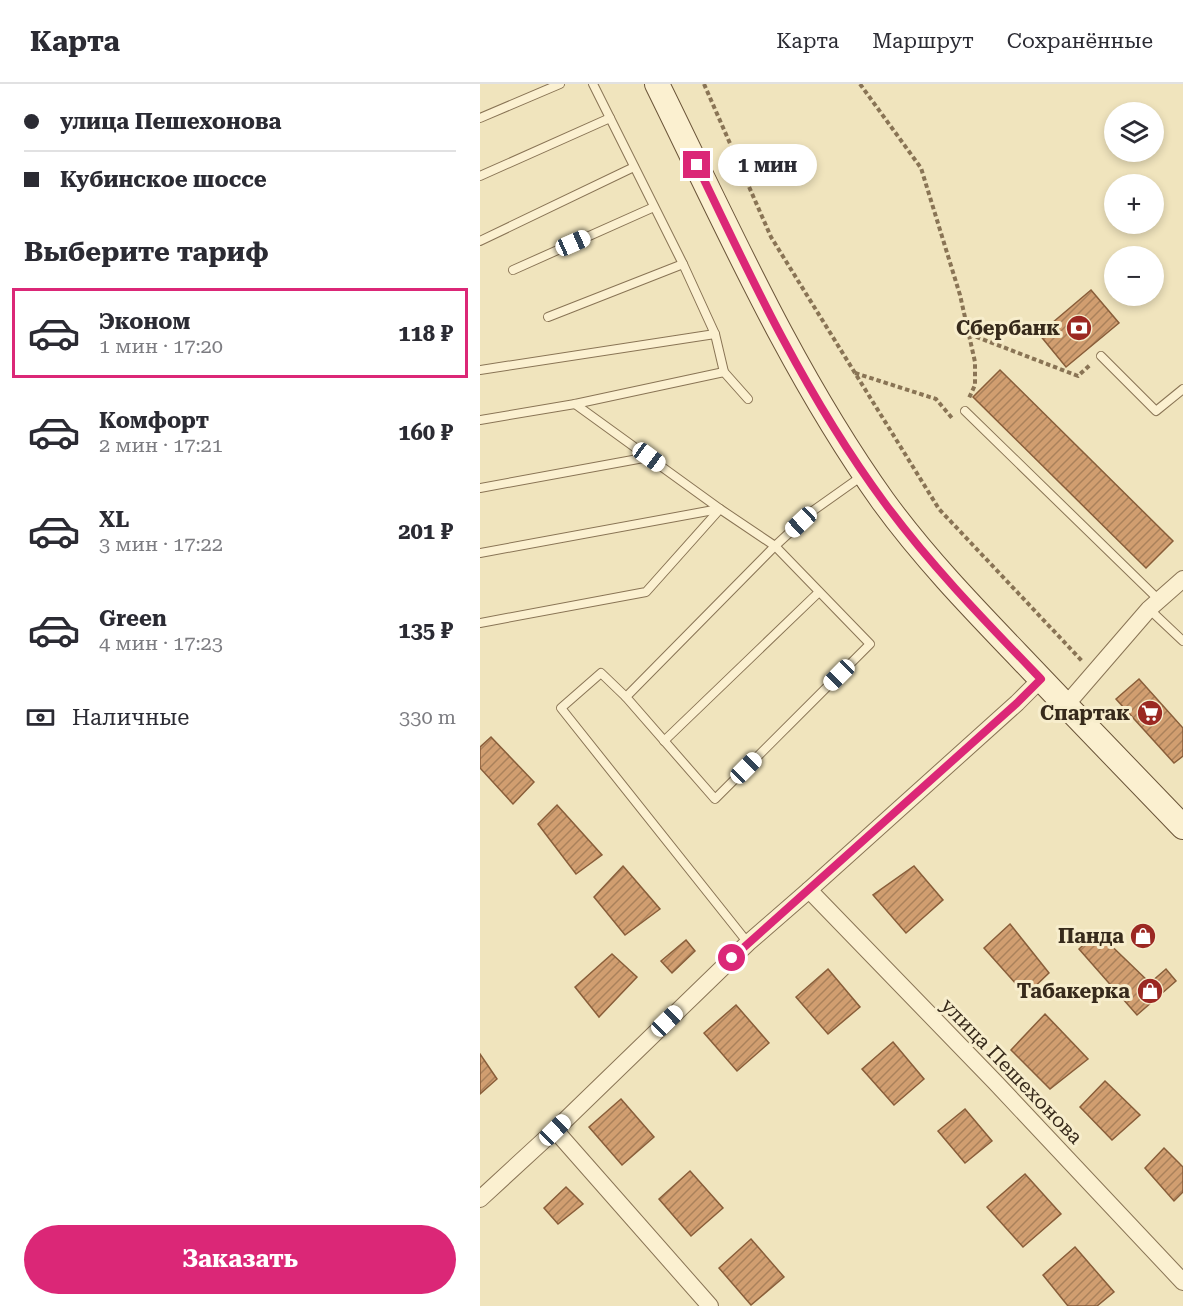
<!DOCTYPE html>
<html lang="ru">
<meta charset="utf-8">
<style>
body{margin:0;font-family:"Roboto Serif",serif;background:#f2f2f3;color:#2b2b33;height:100vh;display:flex;flex-direction:column;font-size:22px;white-space:nowrap}
*{box-sizing:border-box;margin:0}
p{font-size:20px;color:#7c7c81}
.icon{flex:none;width:33px;height:33px;fill:none;stroke:currentColor;stroke-width:2;stroke-linecap:round;stroke-linejoin:round}
.map{position:relative;flex:1;overflow:hidden}
.drawer{display:flex;flex-direction:column;background:#fff;width:480px}
.drawer>*{flex:none}
.banner{display:grid;align-content:center;height:132px;padding:0 24px;background:#fff}
.controls{position:absolute;left:624px;top:18px;display:grid;gap:12px}
.controls a{display:grid;place-items:center;width:60px;height:60px;border-radius:50%;background:#fff;box-shadow:0 3px 9px #0003;font-size:30px}
.end{position:absolute;width:27px;height:27px;margin:-14px;border:8px solid #db2777;background:#fff;box-shadow:0 0 0 3px #fff}
.from{border-radius:50%}
.bubble{position:absolute;height:42px;border-radius:21px;background:#fff;box-shadow:0 3px 9px #0003;font-size:20px;font-weight:700;line-height:42px;text-align:center}
.car{position:absolute;width:18px;height:36px;margin:-18px -9px;border-radius:8px;box-shadow:0 0 4px 2px #0007;background:linear-gradient(#fff 24%,#345 0 40%,#fff 0 76%,#345 0 86%,#fff 0)}
.banner b{display:flex;align-items:center;gap:21px;height:57px;font-size:22px}
.banner b+b{border-top:2px solid #e1e1e2}
.banner i{width:15px;height:15px;background:#2b2b33}
ul{padding:0;list-style:none}
li{display:flex;align-items:center;gap:18px;height:90px;margin:0 12px 9px;padding:0 12px;border:3px solid transparent;border-radius:0px}
li div{flex:1}
li b{display:block;font-size:22px}
li em{font-style:normal;font-weight:700}
li.selected{border-color:#db2777}
li>.icon{width:54px;height:54px;stroke-width:1.5}
h2{padding:0 24px;font-size:27px;line-height:72px}
.pay{display:flex;align-items:center;gap:15px;height:66px;padding:0 24px;font-size:22px}
.pay p{margin-inline-start:auto}
.primary-button{display:flex;gap:12px;margin-top:auto;padding:12px 24px}
.primary-button a{flex:1;height:69px;border-radius:36px;background:#db2777;color:#fff;font-size:24px;font-weight:700;line-height:69px;text-align:center}
header{display:flex;align-items:center;gap:36px;box-sizing:border-box;height:84px;padding:0 30px;background:#fff;border-bottom:2px solid #e1e1e2}
header strong{font-size:28px}
nav{display:flex;gap:33px;margin-inline-start:auto;font-size:21px}
main{display:flex;flex:1;min-height:0}
.map>svg:first-child{display:block}
.building{fill:url(#building-hatch);stroke:#895e3a;stroke-width:1.5}
.lines{fill:none;stroke-linecap:round;stroke-linejoin:round}
.service-casing{stroke:#897455;stroke-width:10}
.minor-casing{stroke:#897455;stroke-width:18}
.secondary-casing{stroke:#6a5438;stroke-width:26}
.path{stroke:#897455;stroke-width:4;stroke-dasharray:4.5 3;stroke-linecap:butt}
.service{stroke:#fbf0d0;stroke-width:8}
.minor{stroke:#fbf0d0;stroke-width:16}
.secondary{stroke:#fbf0d0;stroke-width:24}
.route{stroke:#db2777;stroke-width:8}
.labels{text-anchor:middle;stroke-width:6;stroke-linejoin:round;paint-order:stroke}
.poi-label{font-size:20px;font-weight:bold;fill:#372a1b;stroke:#f7edcc;text-anchor:end}
.street-label{font-size:20px;fill:#372a1b;stroke:#f7edcc}
</style>
<header>
<strong>Карта</strong>
<nav><a>Карта</a><a>Маршрут</a><a>Сохранённые</a></nav>
</header>
<main>
<section class="drawer">
<div class="banner">
<b><i class="from"></i>улица Пешехонова</b>
<b><i></i>Кубинское шоссе</b>
</div>
<h2>Выберите тариф</h2>
<ul>
<li class="selected"><svg class="icon" aria-label="car" viewBox="0 0 24 24"><path d="M5 17H2v-5l4-1 3-4h7l3 4 3 1v5h-3M9 17h6M6 11h13"/><circle cx="7" cy="17" r="2"/><circle cx="17" cy="17" r="2"/></svg><div><b>Эконом</b><p>1 мин · 17:20</p></div><em>118 ₽</em></li>
<li><svg class="icon" aria-label="car" viewBox="0 0 24 24"><path d="M5 17H2v-5l4-1 3-4h7l3 4 3 1v5h-3M9 17h6M6 11h13"/><circle cx="7" cy="17" r="2"/><circle cx="17" cy="17" r="2"/></svg><div><b>Комфорт</b><p>2 мин · 17:21</p></div><em>160 ₽</em></li>
<li><svg class="icon" aria-label="car" viewBox="0 0 24 24"><path d="M5 17H2v-5l4-1 3-4h7l3 4 3 1v5h-3M9 17h6M6 11h13"/><circle cx="7" cy="17" r="2"/><circle cx="17" cy="17" r="2"/></svg><div><b>XL</b><p>3 мин · 17:22</p></div><em>201 ₽</em></li>
<li><svg class="icon" aria-label="car" viewBox="0 0 24 24"><path d="M5 17H2v-5l4-1 3-4h7l3 4 3 1v5h-3M9 17h6M6 11h13"/><circle cx="7" cy="17" r="2"/><circle cx="17" cy="17" r="2"/></svg><div><b>Green</b><p>4 мин · 17:23</p></div><em>135 ₽</em></li>
</ul>
<div class="pay"><svg class="icon" aria-label="cash" viewBox="0 0 24 24"><path d="M3 7h18v10H3z"/><circle cx="12" cy="12" r="2"/></svg>Наличные<p>330 m</p></div>
<div class="primary-button"><a>Заказать</a></div>
</section>
<div class="map">
<svg width="703" height="1222" viewBox="0 0 703 1222">
<defs>
<pattern id="building-hatch" width="6" height="6" patternUnits="userSpaceOnUse" patternTransform="scale(1.5)"><rect width="6" height="6" fill="#d19e70"/><path d="M-1 1l2-2M0 6l6-6M5 7l2-2" fill="none" stroke="#aa815b"/></pattern>
</defs>
<rect width="100%" height="100%" fill="#f0e4bd"/>
<!-- building -->
<g class="building">
<path d="M611 206 639 239 586 283 559 250Z"/>
<path d="M520 286 693 457 666 484 493 313Z"/>
<path d="M659 595 703 644V672L694 679 636 615Z"/>
<path d="M11 653 54 698 33 720 0 684V663Z"/>
<path d="M77 721 122 771 96 790 58 740Z"/>
<path d="M143 782 180 825 145 851 114 813Z"/>
<path d="M434 782 463 816 426 849 393 811Z"/>
<path d="M530 840 569 889 546 911 504 864Z"/>
<path d="M617 848 670 899 686 885 696 897 657 931 599 865Z"/>
<path d="M206 856 215 867 192 889 181 877Z"/>
<path d="M132 870 157 893 119 933 95 903Z"/>
<path d="M348 885 380 923 348 950 316 913Z"/>
<path d="M256 921 289 959 257 987 224 949Z"/>
<path d="M565 930 608 975 570 1005 531 966Z"/>
<path d="M413 958 444 995 414 1021 382 985Z"/>
<path d="M0 970 17 995 0 1010Z"/>
<path d="M625 997 660 1031 632 1056 600 1023Z"/>
<path d="M141 1015 174 1053 142 1081 109 1043Z"/>
<path d="M485 1025 512 1057 485 1079 458 1047Z"/>
<path d="M684 1064 703 1083V1108L694 1117 665 1084Z"/>
<path d="M210 1087 243 1124 211 1152 179 1115Z"/>
<path d="M545 1090 581 1130 543 1163 507 1123Z"/>
<path d="M86 1103 103 1120 78 1140 64 1124Z"/>
<path d="M271 1155 304 1193 271 1221 239 1184Z"/>
<path d="M595 1163 634 1208 617 1222H588L563 1191Z"/>
</g>
<g class="lines">
<!-- service casing -->
<g class="service-casing">
<g id="service">
<path d="M113 0 203 180 235 250 244 288 268 315"/>
<path d="M0 34 80 0"/>
<path d="M0 92 130 34"/>
<path d="M0 157 154 83"/>
<path d="M33 186 174 123"/>
<path d="M68 233 203 180"/>
<path d="M621 272 676 327 703 305"/>
<path d="M0 286 235 250"/>
<path d="M95 320 240 425 295 462 390 560 235 715 146 613 295 462 334 426 382 392"/>
<path d="M485 327 679 516"/>
<path d="M0 336 95 320 244 288"/>
<path d="M0 404 169 373"/>
<path d="M0 469 239 425"/>
<path d="M669 525 703 557"/>
<path d="M0 539 166 508 240 425"/>
<path d="M146 613 121 589 81 624 268 859"/>
<path d="M184 657 339 508"/>
</g>
</g>
<!-- minor casing -->
<g class="minor-casing">
<g id="minor">
<path d="M586 621 669 525 703 495"/>
<path d="M329 806 515 998 703 1198"/>
<path d="M75 1046 230 1222"/>
<path d="M0 1115 75 1046 268 859 329 806 537 619 561 595"/>
</g>
</g>
<!-- secondary casing -->
<g class="secondary-casing">
<path id="secondary" d="M177 0C247 142 311 288 403 417 443 472 490 521 537 570 592 628 647 685 703 743"/>
</g>
<!-- path -->
<g class="path">
<path d="M224 0 291 153 459 425 603 578"/>
<path d="M380 0 441 84 480 211 495 278V301L489 314"/>
<path d="M489 250 598 292 611 280"/>
<path d="M375 289 456 315 472 334"/>
</g>
<!-- service -->
<use href="#service" class="service"/>
<!-- minor -->
<use href="#minor" class="minor"/>
<!-- secondary -->
<use href="#secondary" class="secondary"/>
</g>
<g class="lines">
<!-- route -->
<path class="route" d="M217 81C272 197 328 315 404 418 451 482 506 538 561 595L537 619 252 874"/>
</g>
<!-- icons -->
<defs>
<g id="bank-disc" transform="scale(1.35)"><circle r="9.5" fill="#9b2822" stroke="#f7edcc"/><path d="M-6-4H6V4H-6ZM0-2.3a2.3 2.3 0 1 0 0 4.6a2.3 2.3 0 1 0 0-4.6Z" fill="#fff"/></g>
<g id="supermarket-disc" transform="scale(1.35)"><circle r="9.5" fill="#9b2822" stroke="#f7edcc"/><path d="M-6-5.5h2.5l.6 2H6L4.5 2H-2.5L-4.4-4H-6ZM-1.5 3.2a1.3 1.3 0 1 0 .1 0ZM3 3.2a1.3 1.3 0 1 0 .1 0Z" fill="#fff"/></g>
<g id="shop-disc" transform="scale(1.35)"><circle r="9.5" fill="#9b2822" stroke="#f7edcc"/><path d="M-5-2.5h2.3a2.7 3.5 0 0 1 5.4 0H5L5.5 6h-11ZM-1.5-2.5h3a1.5 2.3 0 0 0-3 0Z" fill="#fff"/></g>
</defs>
<g fill-rule="evenodd">
<use href="#bank-disc" x="599" y="244"/>
<use href="#supermarket-disc" x="670" y="629"/>
<use href="#shop-disc" x="663" y="852"/>
<use href="#shop-disc" x="670" y="907"/>
</g>
<g class="labels">
<!-- poi labels -->
<g class="poi-label">
<text x="580" y="251">Сбербанк</text>
<text x="650" y="636">Спартак</text>
<text x="644" y="859">Панда</text>
<text x="650" y="914">Табакерка</text>
</g>
<!-- street labels -->
<g class="street-label">
<text transform="translate(532 987) rotate(46)" y="7">улица Пешехонова</text>
</g>
</g>
</svg>
<div class="controls">
<a><svg class="icon" aria-label="layers" viewBox="0 0 24 24"><path d="M12 4l9 5-9 5-9-5zM3 14l9 5 9-5"/></svg></a>
<a>+</a>
<a>−</a>
</div>
<i class="end from" style="left:252px;top:874px"></i>
<i class="end" style="left:217px;top:81px"></i>
<div class="bubble" style="left:238px;top:60px;width:99px">1 мин</div>
<i class="car" style="left:93px;top:159px;rotate:66deg"></i>
<i class="car" style="left:169px;top:373px;rotate:126deg"></i>
<i class="car" style="left:321px;top:438px;rotate:227deg"></i>
<i class="car" style="left:359px;top:591px;rotate:225deg"></i>
<i class="car" style="left:266px;top:684px;rotate:45deg"></i>
<i class="car" style="left:187px;top:937px;rotate:46deg"></i>
<i class="car" style="left:75px;top:1046px;rotate:46deg"></i>
</div>
</main>
